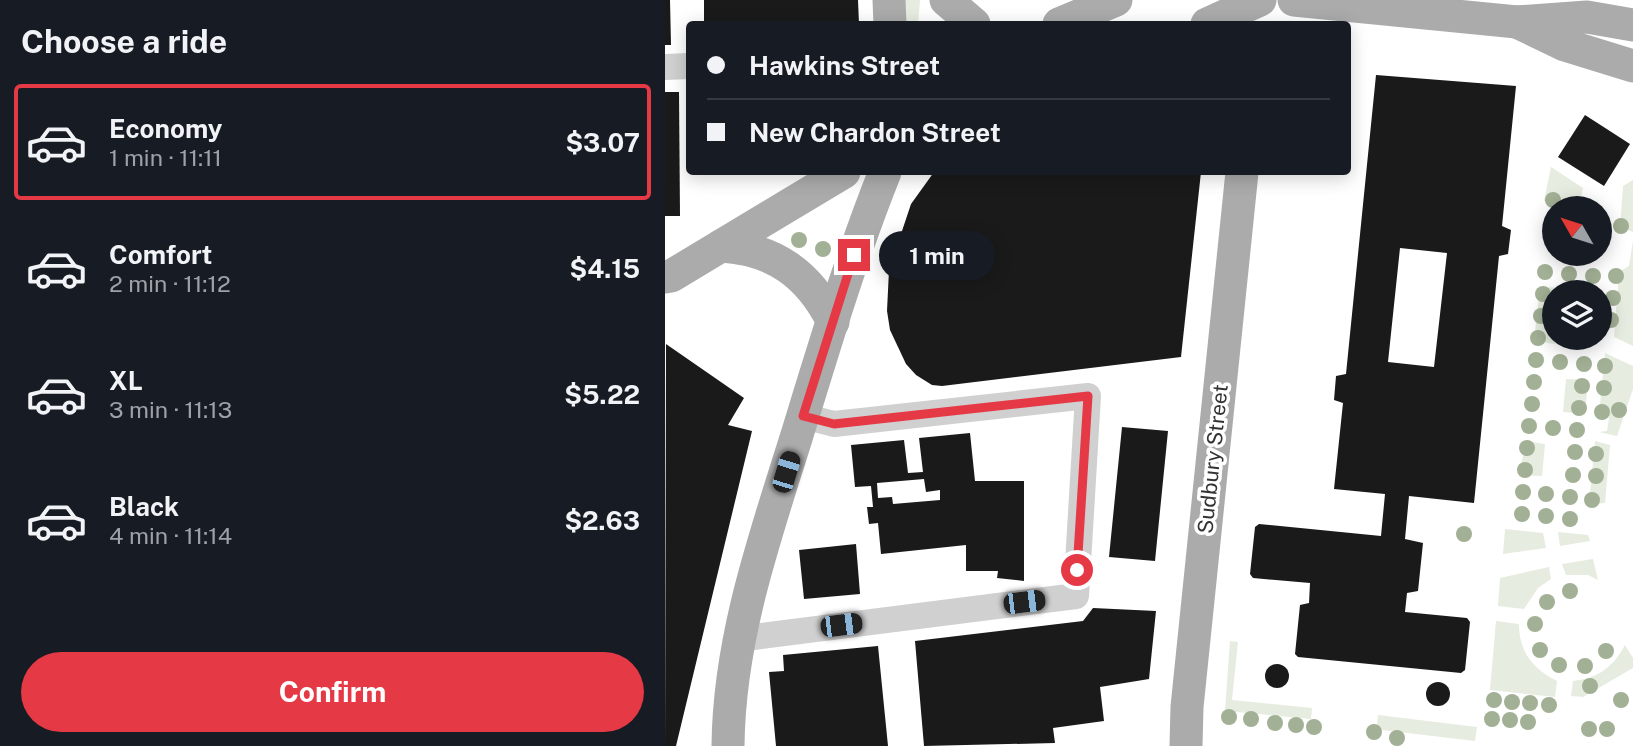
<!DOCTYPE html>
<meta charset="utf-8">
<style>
body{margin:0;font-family:"Public Sans",sans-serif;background:#20242c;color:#f1f3f6;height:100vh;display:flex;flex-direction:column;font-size:26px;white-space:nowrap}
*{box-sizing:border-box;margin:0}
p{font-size:23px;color:#9ea1a6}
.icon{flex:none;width:38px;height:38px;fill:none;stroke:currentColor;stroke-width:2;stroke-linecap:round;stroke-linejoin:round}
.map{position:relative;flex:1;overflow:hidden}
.drawer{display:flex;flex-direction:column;background:#171b24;width:665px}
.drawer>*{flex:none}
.banner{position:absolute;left:21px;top:21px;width:665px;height:154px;border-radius:7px;box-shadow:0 4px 18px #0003;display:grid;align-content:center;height:154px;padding:0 21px;background:#171b24}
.needle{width:46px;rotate:309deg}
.controls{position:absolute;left:877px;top:196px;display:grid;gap:14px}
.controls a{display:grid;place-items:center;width:70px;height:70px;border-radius:50%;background:#171b24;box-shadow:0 4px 18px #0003;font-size:35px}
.end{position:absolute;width:32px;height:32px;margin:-16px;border:9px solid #e63946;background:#fff;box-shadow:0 0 0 4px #fff}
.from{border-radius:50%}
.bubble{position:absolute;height:49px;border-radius:24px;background:#171b24;box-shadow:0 4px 18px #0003;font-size:23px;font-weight:700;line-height:49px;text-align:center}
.car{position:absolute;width:21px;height:42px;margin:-21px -10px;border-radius:9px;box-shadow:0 0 5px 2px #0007;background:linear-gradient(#222 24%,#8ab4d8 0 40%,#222 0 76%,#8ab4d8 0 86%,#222 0)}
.banner b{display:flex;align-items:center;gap:24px;height:66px;font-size:26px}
.banner b+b{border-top:2px solid #363941}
.banner i{width:18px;height:18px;background:#f1f3f6}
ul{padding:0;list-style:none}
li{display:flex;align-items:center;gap:21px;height:116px;margin:0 14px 10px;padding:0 7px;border:4px solid transparent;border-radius:7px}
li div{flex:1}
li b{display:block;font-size:26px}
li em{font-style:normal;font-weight:700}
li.selected{border-color:#e63946}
li>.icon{width:63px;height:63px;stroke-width:1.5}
h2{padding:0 21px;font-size:32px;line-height:84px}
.primary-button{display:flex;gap:14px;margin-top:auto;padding:14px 21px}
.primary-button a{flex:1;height:80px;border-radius:42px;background:#e63946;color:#fff;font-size:28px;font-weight:700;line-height:80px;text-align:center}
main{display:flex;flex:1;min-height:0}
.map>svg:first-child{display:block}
.green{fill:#e6ecdf}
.building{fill:#1a1a1a;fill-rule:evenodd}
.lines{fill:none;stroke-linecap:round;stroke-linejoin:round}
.minor{stroke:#d0d0d0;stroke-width:26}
.major{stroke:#ababab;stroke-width:33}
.tree{fill:#a2b095}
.route{stroke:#e63946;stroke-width:9}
.labels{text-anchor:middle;stroke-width:7;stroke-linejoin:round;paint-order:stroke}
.street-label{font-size:21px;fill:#333;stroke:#fff}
</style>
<main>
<section class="drawer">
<h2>Choose a ride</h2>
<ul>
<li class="selected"><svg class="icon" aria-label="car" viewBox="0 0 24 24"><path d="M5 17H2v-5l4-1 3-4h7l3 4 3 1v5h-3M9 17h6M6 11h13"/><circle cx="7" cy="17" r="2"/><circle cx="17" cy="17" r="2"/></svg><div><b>Economy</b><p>1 min · 11:11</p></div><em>$3.07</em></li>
<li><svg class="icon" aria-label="car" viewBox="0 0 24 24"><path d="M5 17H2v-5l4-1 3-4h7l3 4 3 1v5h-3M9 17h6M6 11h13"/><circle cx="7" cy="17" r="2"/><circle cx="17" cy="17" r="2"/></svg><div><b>Comfort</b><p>2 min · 11:12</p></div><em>$4.15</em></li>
<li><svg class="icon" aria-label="car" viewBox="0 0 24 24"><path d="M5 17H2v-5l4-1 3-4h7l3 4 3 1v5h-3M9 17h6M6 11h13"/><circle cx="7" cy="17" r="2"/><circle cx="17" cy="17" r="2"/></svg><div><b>XL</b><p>3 min · 11:13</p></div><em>$5.22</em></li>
<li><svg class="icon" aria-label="car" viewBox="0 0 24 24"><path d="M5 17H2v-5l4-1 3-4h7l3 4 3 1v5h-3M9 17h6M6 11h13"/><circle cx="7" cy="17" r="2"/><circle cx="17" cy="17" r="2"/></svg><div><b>Black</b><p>4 min · 11:14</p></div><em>$2.63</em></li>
</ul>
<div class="primary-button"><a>Confirm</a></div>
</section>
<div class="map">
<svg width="968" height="746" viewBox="0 0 968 746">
<rect width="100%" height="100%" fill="#fff"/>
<!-- green -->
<g class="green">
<path d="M239 0H255L253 24H238Z"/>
<path d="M886 167 918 188 914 205 879 201Z"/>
<path d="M968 180V232L955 227 958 186Z"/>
<path d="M968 241V346L949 337 954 272 964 266Z"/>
<path d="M875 287 908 288V292H889L890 344 869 341Z"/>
<path d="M940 353 968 366V389L952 436 934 432 942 431 944 418 934 415Z"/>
<path d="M901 379 923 380 920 414 898 412Z"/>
<path d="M860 441 880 444 877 476 855 475Z"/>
<path d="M930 441 945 445 940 503 924 504Z"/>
<path d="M840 529 878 533 881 548 838 554Z"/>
<path d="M893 532 923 535 925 541 895 546Z"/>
<path d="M928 559 933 580 923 575H901L897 564Z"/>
<path d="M884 567 886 579 873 588 859 609 833 606 835 578Z"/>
<path d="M831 621 854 624C854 652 868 669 892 681L890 697 825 690Z"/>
<path d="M565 641 573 642 567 700 647 708 646 719 560 711Z"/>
<path d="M960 645 968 658V668L918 697 906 696 908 681C934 678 948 667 960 645Z"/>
<path d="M713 715 812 727 810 741 717 730 712 724Z"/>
</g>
<!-- building -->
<g class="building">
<path d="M0 0H5L6 45H0Z"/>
<path d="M39 0H193L194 24H39Z"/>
<path d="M711 75 851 86 837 226 846 230 843 254 834 256 809 503 744 496 740 539 758 543 753 591 742 593 740 612 802 618 805 622 800 670 796 673 633 657 630 654 635 605 644 603 645 583 588 578 585 574 590 527 594 524 716 536 720 494 669 489 678 403 669 400 671 376 681 374ZM735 248 782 253 769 367 723 362Z"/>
<path d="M0 92H14L15 216H0Z"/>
<path d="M920 115 965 144 939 186 893 157Z"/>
<path d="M269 172H536L516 357 277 386 267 385 251 375 241 364 225 330 222 311 224 270 246 204Z"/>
<path d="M1 344 79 398 63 425 87 431 11 746H0Z"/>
<path d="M457 427 503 431 490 561 444 557Z"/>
<path d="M305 433 310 481H359V581L332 578 333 571H301V545L216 554 213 523 204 524 202 507H208L206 486 190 487 186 445 239 440 243 473 258 472 254 438ZM259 479 261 492 275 490V500L228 504 227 497 213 498 212 483Z"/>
<path d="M191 544 195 594 139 599 134 550Z"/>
<path d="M428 608 491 611 484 679 435 687 439 721 388 728 390 743 259 746 250 641 418 621Z"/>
<path d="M213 646 223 746H111L104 672 119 671 118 655Z"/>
<circle cx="612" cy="676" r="12"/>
<circle cx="773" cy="694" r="12"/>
</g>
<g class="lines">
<!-- minor -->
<g class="minor">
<path d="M0 67 24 66"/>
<path d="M73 639 411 596 423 396 169 424 138 416"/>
</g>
<!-- major -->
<g class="major">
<path d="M224 0 225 24"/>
<path d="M281 0 309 24"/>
<path d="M629 0 852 22 922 17 968 25"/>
<path d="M852 22 900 45 968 66"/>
<path d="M394 24 451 0"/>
<path d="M542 24 595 0"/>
<path d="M56 246C109 249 144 274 168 322"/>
<path d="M0 277 6 276 179 172"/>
<path d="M63 746C64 638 100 537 132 435 159 347 186 257 220 172"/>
<path d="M521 746 522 707 577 172"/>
</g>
</g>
<!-- trees -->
<g class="tree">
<circle cx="888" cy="200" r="8"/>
<circle cx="956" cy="226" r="8"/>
<circle cx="134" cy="240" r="8"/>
<circle cx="158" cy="249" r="8"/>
<circle cx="880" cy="272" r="8"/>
<circle cx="904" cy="274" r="8"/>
<circle cx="928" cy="276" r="8"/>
<circle cx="951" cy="276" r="8"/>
<circle cx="878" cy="294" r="8"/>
<circle cx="948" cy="298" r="8"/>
<circle cx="876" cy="316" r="8"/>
<circle cx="946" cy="320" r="8"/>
<circle cx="873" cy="338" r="8"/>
<circle cx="871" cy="360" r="8"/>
<circle cx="895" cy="362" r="8"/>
<circle cx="919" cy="364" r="8"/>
<circle cx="940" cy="366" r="8"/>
<circle cx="869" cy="382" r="8"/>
<circle cx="917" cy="386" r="8"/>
<circle cx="939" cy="388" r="8"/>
<circle cx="867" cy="404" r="8"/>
<circle cx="914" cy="408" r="8"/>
<circle cx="954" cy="410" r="8"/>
<circle cx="937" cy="412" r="8"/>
<circle cx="864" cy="426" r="8"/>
<circle cx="888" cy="428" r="8"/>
<circle cx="912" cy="430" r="8"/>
<circle cx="862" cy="448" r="8"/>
<circle cx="910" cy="452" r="8"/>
<circle cx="931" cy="454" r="8"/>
<circle cx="860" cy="470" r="8"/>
<circle cx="908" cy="475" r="8"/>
<circle cx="931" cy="476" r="8"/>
<circle cx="858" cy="492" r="8"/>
<circle cx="881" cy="494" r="8"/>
<circle cx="905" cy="497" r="8"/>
<circle cx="927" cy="500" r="8"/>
<circle cx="857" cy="514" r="8"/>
<circle cx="881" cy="516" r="8"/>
<circle cx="905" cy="519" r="8"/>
<circle cx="799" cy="534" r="8"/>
<circle cx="905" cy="591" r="8"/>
<circle cx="882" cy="602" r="8"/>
<circle cx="870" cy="624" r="8"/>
<circle cx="875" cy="650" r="8"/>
<circle cx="941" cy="651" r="8"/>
<circle cx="894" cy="665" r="8"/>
<circle cx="920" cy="666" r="8"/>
<circle cx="925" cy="686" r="8"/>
<circle cx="829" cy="700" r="8"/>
<circle cx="956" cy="700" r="8"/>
<circle cx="847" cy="702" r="8"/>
<circle cx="865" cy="703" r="8"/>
<circle cx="884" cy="705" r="8"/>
<circle cx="564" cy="717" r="8"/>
<circle cx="586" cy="719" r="8"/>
<circle cx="827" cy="719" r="8"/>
<circle cx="845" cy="720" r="8"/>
<circle cx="863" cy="722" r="8"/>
<circle cx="610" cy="723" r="8"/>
<circle cx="631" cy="725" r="8"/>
<circle cx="649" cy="727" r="8"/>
<circle cx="924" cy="729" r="8"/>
<circle cx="942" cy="729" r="8"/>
<circle cx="709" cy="732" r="8"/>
<circle cx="732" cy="738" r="8"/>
</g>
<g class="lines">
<!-- route -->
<path class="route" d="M189 255 138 416 169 424 423 396 412 570"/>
</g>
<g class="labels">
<!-- street labels -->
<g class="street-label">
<text transform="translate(548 459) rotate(-84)" y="7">Sudbury Street</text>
</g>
</g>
</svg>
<div class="controls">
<a><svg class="needle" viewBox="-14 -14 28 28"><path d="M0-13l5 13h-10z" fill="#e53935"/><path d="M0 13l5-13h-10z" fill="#9ea1a6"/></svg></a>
<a><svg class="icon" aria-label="layers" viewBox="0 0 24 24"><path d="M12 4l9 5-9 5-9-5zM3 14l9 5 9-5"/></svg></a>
</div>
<i class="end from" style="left:412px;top:570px"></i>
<i class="end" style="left:189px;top:255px"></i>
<div class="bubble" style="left:214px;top:231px;width:116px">1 min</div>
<i class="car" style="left:121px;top:472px;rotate:17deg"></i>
<i class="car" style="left:359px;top:602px;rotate:83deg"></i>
<i class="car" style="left:176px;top:625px;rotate:83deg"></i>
<div class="banner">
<b><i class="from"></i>Hawkins Street</b>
<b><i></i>New Chardon Street</b>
</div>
</div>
</main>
